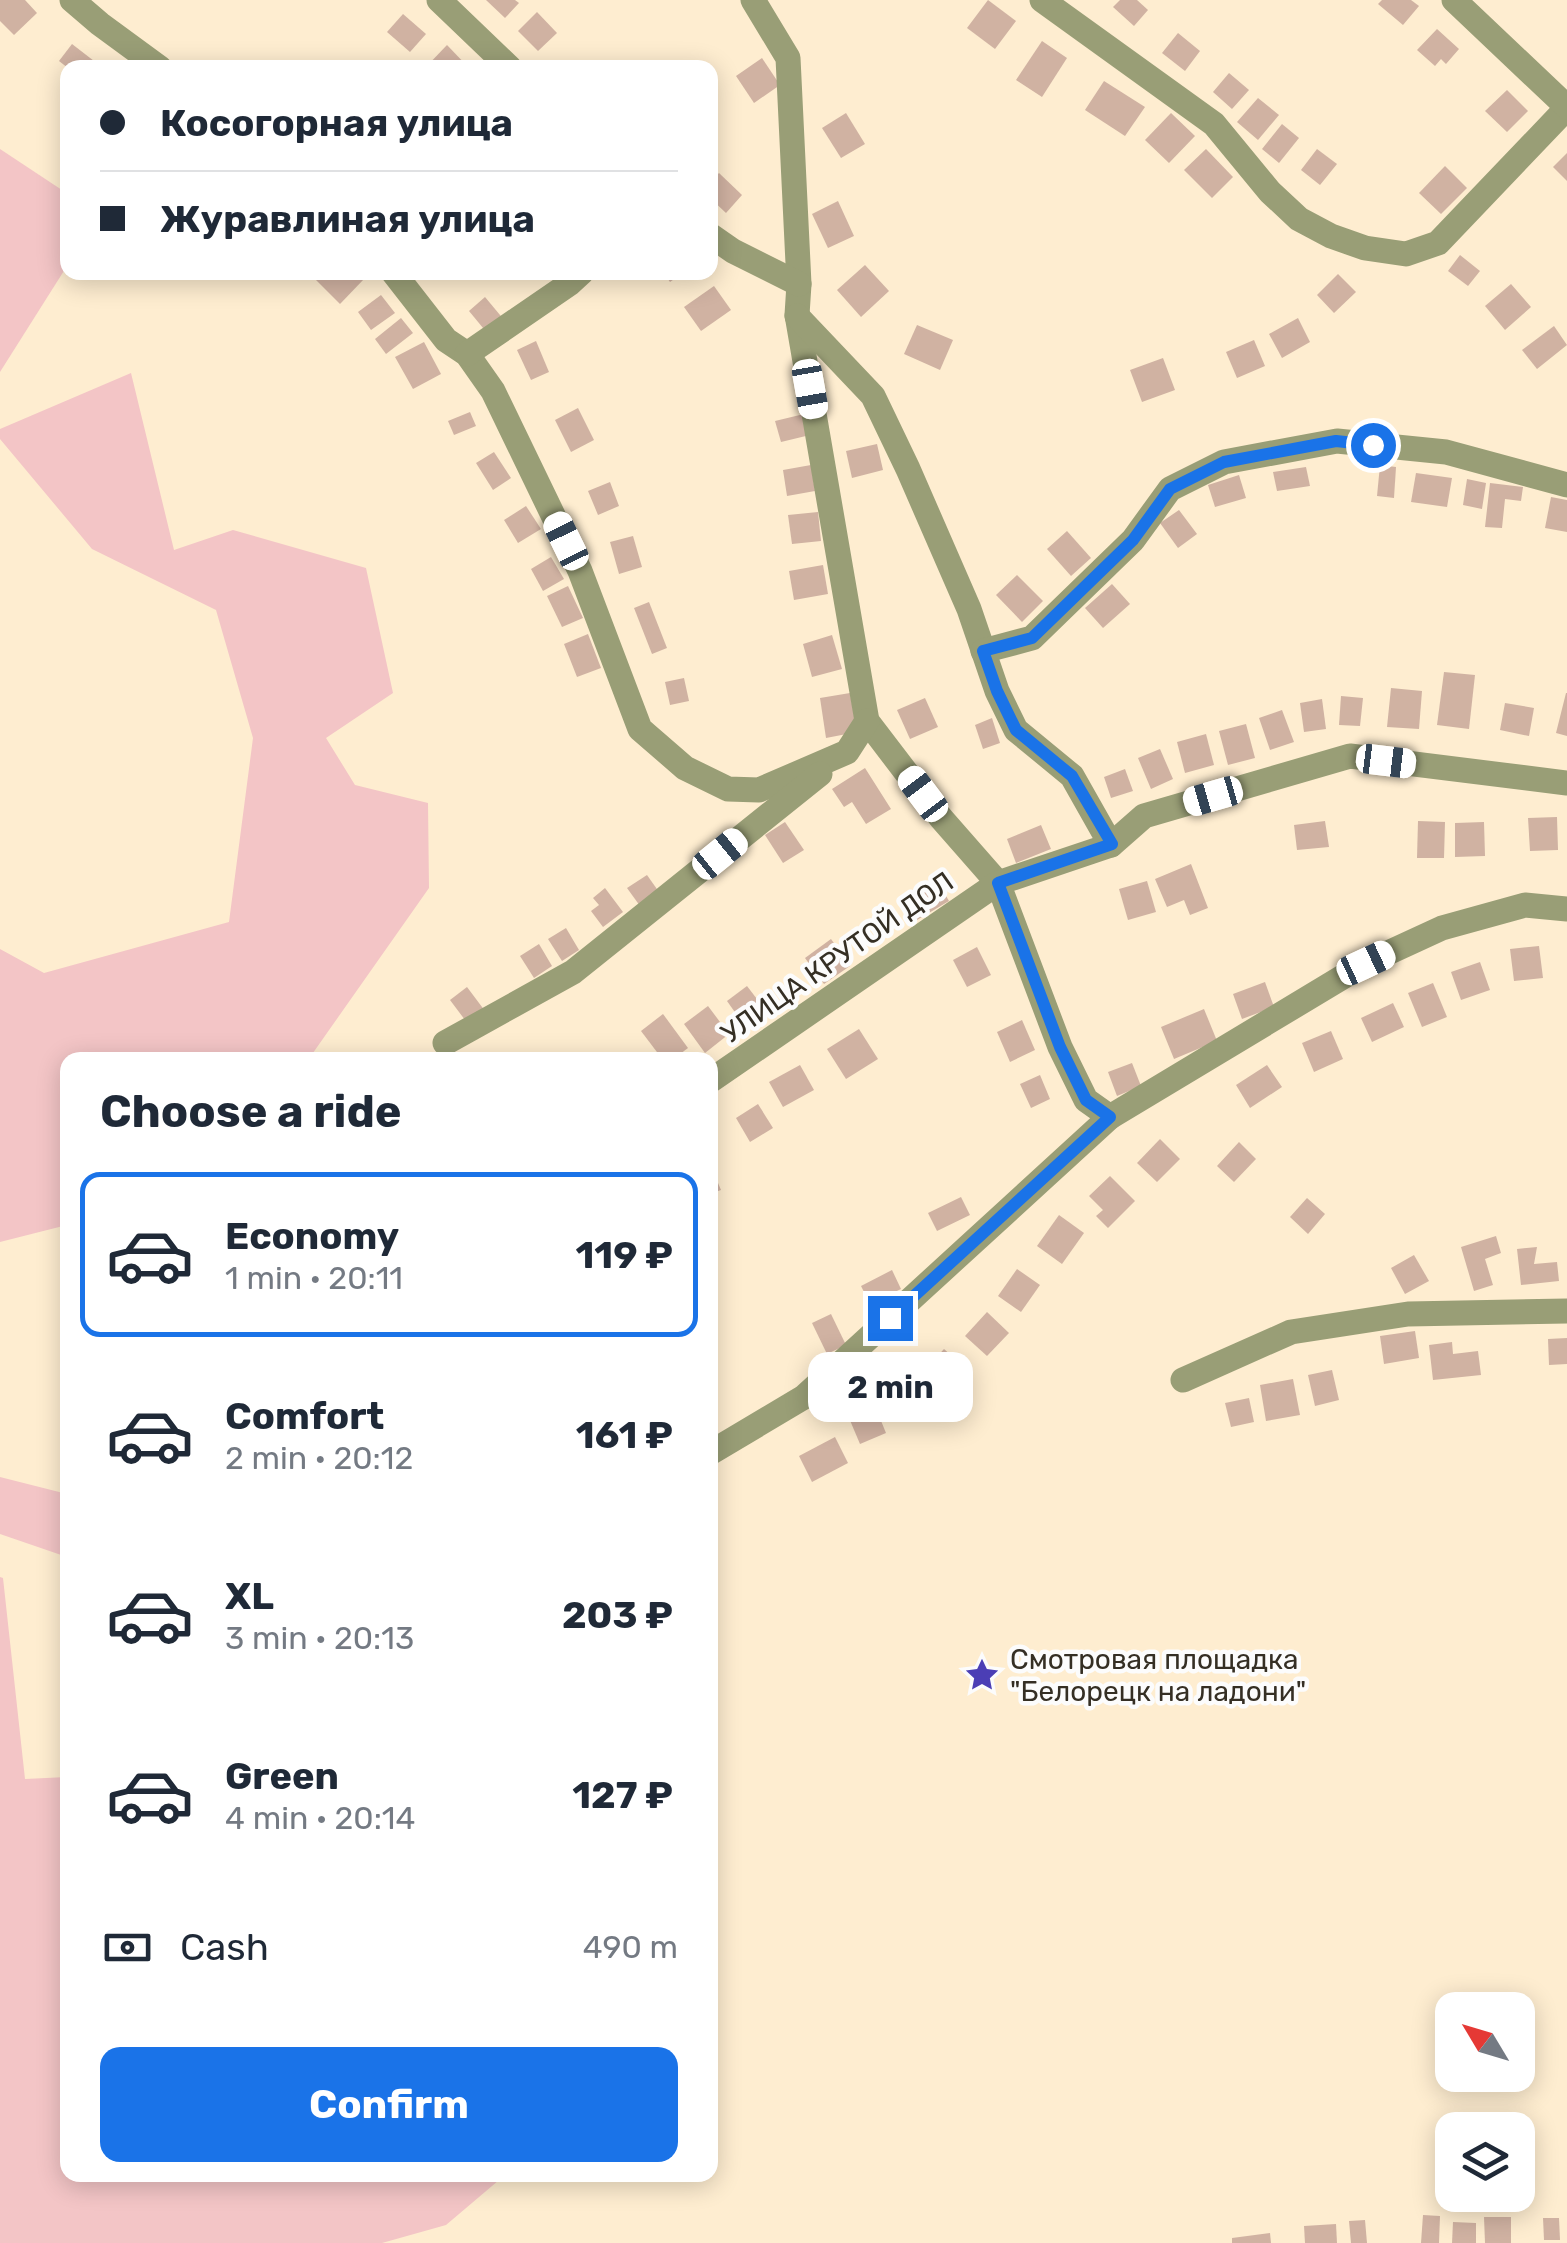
<!DOCTYPE html>
<meta charset="utf-8">
<style>
body{margin:0;font-family:Rubik,sans-serif;background:#f2f2f3;color:#1f2937;height:100vh;display:flex;flex-direction:column;font-size:38px;white-space:nowrap}
*{box-sizing:border-box;margin:0}
p{font-size:32px;color:#747a83}
.icon{flex:none;width:55px;height:55px;fill:none;stroke:currentColor;stroke-width:2;stroke-linecap:round;stroke-linejoin:round}
.map{position:relative;flex:1;overflow:hidden}
.panel{position:absolute;left:60px;top:1052px;width:658px;height:1130px;display:flex;flex-direction:column;background:#fff;border-radius:20px;box-shadow:0 5px 25px #0003}
.panel>*{flex:none}
.banner{position:absolute;left:60px;top:60px;width:658px;height:220px;border-radius:20px;box-shadow:0 5px 25px #0003;display:grid;align-content:center;height:220px;padding:0 40px;background:#fff}
.needle{width:65px;rotate:308deg}
.fabs{position:absolute;left:1435px;top:1992px;display:grid;gap:20px}
.fabs a{display:grid;place-items:center;width:100px;height:100px;border-radius:20px;background:#fff;box-shadow:0 5px 25px #0003;font-size:50px}
.end{position:absolute;width:45px;height:45px;margin:-22px;border:12px solid #1a73e8;background:#fff;box-shadow:0 0 0 5px #fff}
.from{border-radius:50%}
.bubble{position:absolute;height:70px;border-radius:20px;background:#fff;box-shadow:0 5px 25px #0003;font-size:32px;font-weight:700;line-height:70px;text-align:center}
.car{position:absolute;width:30px;height:60px;margin:-30px -15px;border-radius:12px;box-shadow:0 0 8px 2px #0007;background:linear-gradient(#fff 24%,#345 0 40%,#fff 0 76%,#345 0 86%,#fff 0)}
.banner b{display:flex;align-items:center;gap:35px;height:95px;font-size:38px}
.banner b+b{border-top:2px solid #e0e1e3}
.banner i{width:25px;height:25px;background:#1f2937}
ul{padding:0;list-style:none}
li{display:flex;align-items:center;gap:30px;height:165px;margin:0 20px 15px;padding:0 20px;border:5px solid transparent;border-radius:20px}
li div{flex:1}
li b{display:block;font-size:38px}
li em{font-style:normal;font-weight:700}
li.active{border-color:#1a73e8}
li>.icon{width:90px;height:90px;stroke-width:1.5}
h2{padding:0 40px;font-size:45px;line-height:120px}
.pay{display:flex;align-items:center;gap:25px;height:110px;padding:0 40px;font-size:38px}
.pay p{margin-inline-start:auto}
.button{display:flex;gap:20px;margin-top:auto;padding:20px 40px}
.button a{flex:1;height:115px;border-radius:20px;background:#1a73e8;color:#fff;font-size:40px;font-weight:700;line-height:115px;text-align:center}
.map>svg:first-child{display:block}
.green{fill:#f3c5c6}
.building{fill:#d0b2a2}
.lines{fill:none;stroke-linecap:round;stroke-linejoin:round}
.minor{stroke:#999e76;stroke-width:25}
.route{stroke:#1a73e8;stroke-width:12}
.labels{text-anchor:middle;stroke-width:9;stroke-linejoin:round;paint-order:stroke}
.street-label{font-size:28px;fill:#352f24;stroke:#fcfcfc}
.poi-label{font-size:28px;fill:#352f24;stroke:#fcfcfc;text-anchor:start}
</style>
<div class="map">
<svg width="1567" height="2243" viewBox="0 0 1567 2243">
<rect width="100%" height="100%" fill="#feedd0"/>
<!-- green -->
<g class="green">
<path d="M0 149 68 194 67 266 0 372Z"/>
<path d="M131 373 174 550 233 530 366 568 393 693 326 738 355 785 428 803 429 888 308 1060H68L67 1225 0 1242V949L44 973 229 922 253 738 216 610 92 549 0 439V429Z"/>
<path d="M0 1477 67 1494V1557L0 1534Z"/>
<path d="M0 1577 3 1578 25 1779 67 1777 68 2175H505L446 2225 382 2243H0Z"/>
</g>
<!-- building -->
<g class="building">
<path d="M0 0H25L37 13 14 35 0 21Z"/>
<path d="M486 0H515L519 3 505 18Z"/>
<path d="M988 0 1016 21 995 49 967 28Z"/>
<path d="M1120 0H1137L1148 10 1134 26 1113 7Z"/>
<path d="M1382 0H1411L1419 6 1403 25 1378 4Z"/>
<path d="M537 12 557 33 538 51 518 31Z"/>
<path d="M403 14 426 34 410 52 387 32Z"/>
<path d="M1437 29 1459 49 1446 64 1441 59 1435 66 1417 50Z"/>
<path d="M1178 33 1200 51 1185 71 1162 53Z"/>
<path d="M1042 41 1067 58 1042 97 1016 80Z"/>
<path d="M72 44 94 61 89 68H68L59 61Z"/>
<path d="M447 45 469 68H425Z"/>
<path d="M762 58 780 85 754 103 736 76Z"/>
<path d="M1229 73 1249 90 1232 109 1213 92Z"/>
<path d="M1104 81 1145 107 1125 136 1085 110Z"/>
<path d="M1507 90 1528 111 1507 132 1485 111Z"/>
<path d="M1258 98 1279 115 1258 140 1237 122Z"/>
<path d="M846 113 865 144 841 158 822 128Z"/>
<path d="M1171 113 1195 136 1169 163 1145 140Z"/>
<path d="M1282 124 1299 138 1279 163 1262 149Z"/>
<path d="M1206 149 1233 177 1212 198 1184 170Z"/>
<path d="M1317 149 1337 164 1320 185 1301 170Z"/>
<path d="M1567 153V181L1553 167Z"/>
<path d="M1445 166 1467 188 1441 214 1419 193Z"/>
<path d="M719 173 742 195 726 213 710 198V182Z"/>
<path d="M838 201 854 236 828 248 812 214Z"/>
<path d="M1460 255 1480 271 1468 286 1448 271Z"/>
<path d="M865 265 889 291 861 317 837 290Z"/>
<path d="M316 272H358L364 279 340 304 312 276Z"/>
<path d="M663 272H684L670 282Z"/>
<path d="M1338 274 1356 292 1334 313 1317 295Z"/>
<path d="M1511 284 1531 307 1505 330 1485 306Z"/>
<path d="M714 286 731 310 701 331 684 307Z"/>
<path d="M381 295 395 313 371 330 358 312Z"/>
<path d="M485 297 505 321 488 334 469 311Z"/>
<path d="M401 318 413 333 386 354 375 339Z"/>
<path d="M1298 318 1310 342 1282 358 1269 334Z"/>
<path d="M917 325 953 340 940 370 904 354Z"/>
<path d="M1554 326 1567 345 1537 369 1522 350Z"/>
<path d="M1254 340 1265 366 1237 378 1226 352Z"/>
<path d="M536 341 549 372 531 380 517 350Z"/>
<path d="M424 342 441 374 413 389 395 357Z"/>
<path d="M1163 358 1175 390 1142 402 1130 370Z"/>
<path d="M578 408 594 440 571 452 555 420Z"/>
<path d="M470 412 476 426 454 435 448 421Z"/>
<path d="M804 414 810 435 781 442 775 421Z"/>
<path d="M877 444 883 470 852 478 846 451Z"/>
<path d="M494 452 511 478 493 490 476 463Z"/>
<path d="M811 465 815 491 787 496 783 470Z"/>
<path d="M1380 465 1396 467 1394 498 1377 496Z"/>
<path d="M1306 467 1310 486 1277 491 1273 472Z"/>
<path d="M1416 473 1452 478 1447 507 1411 502Z"/>
<path d="M1239 475 1246 498 1215 507 1208 485Z"/>
<path d="M1467 479 1486 483 1482 509 1463 505Z"/>
<path d="M610 482 619 506 598 515 588 491Z"/>
<path d="M1490 483 1523 487 1521 501 1505 499 1502 528 1485 527Z"/>
<path d="M1551 497 1567 500V532L1545 528Z"/>
<path d="M526 506 541 529 518 543 504 520Z"/>
<path d="M1179 510 1197 534 1178 548 1160 523Z"/>
<path d="M818 512 821 541 792 544 788 515Z"/>
<path d="M1067 531 1091 558 1071 576 1047 549Z"/>
<path d="M633 536 642 567 619 574 610 542Z"/>
<path d="M551 557 564 579 543 591 531 569Z"/>
<path d="M823 565 828 594 794 600 789 571Z"/>
<path d="M1017 575 1043 601 1022 622 996 595Z"/>
<path d="M1112 584 1130 604 1103 628 1085 608Z"/>
<path d="M568 586 583 618 562 627 547 596Z"/>
<path d="M649 602 667 648 652 654 634 608Z"/>
<path d="M588 634 601 668 577 677 564 644Z"/>
<path d="M832 635 842 669 812 677 803 644Z"/>
<path d="M1444 672 1475 675 1469 729 1437 725Z"/>
<path d="M684 678 689 701 670 705 665 682Z"/>
<path d="M1391 688 1422 691 1419 729 1387 727Z"/>
<path d="M850 693 857 732 826 738 820 698Z"/>
<path d="M1566 693H1567V736L1556 733Z"/>
<path d="M1341 696 1363 698 1360 726 1339 725Z"/>
<path d="M925 698 938 727 910 739 897 710Z"/>
<path d="M1322 699 1326 729 1304 732 1300 703Z"/>
<path d="M1505 703 1534 708 1529 736 1500 730Z"/>
<path d="M1282 710 1294 742 1270 750 1259 718Z"/>
<path d="M992 718 1000 743 983 749 975 725Z"/>
<path d="M1246 724 1255 758 1228 765 1219 731Z"/>
<path d="M1206 734 1214 765 1185 773 1177 742Z"/>
<path d="M1160 749 1173 779 1151 789 1138 758Z"/>
<path d="M865 768 891 809 866 824 852 802 844 807 832 789Z"/>
<path d="M1125 769 1133 791 1111 798 1104 777Z"/>
<path d="M1557 817 1558 850 1530 851 1528 818Z"/>
<path d="M1325 821 1329 847 1297 850 1294 825Z"/>
<path d="M1418 821 1445 822 1444 858H1417Z"/>
<path d="M785 822 804 850 783 863 765 835Z"/>
<path d="M1484 822 1485 856 1455 857V823Z"/>
<path d="M1041 825 1051 849 1016 863 1007 839Z"/>
<path d="M1191 864 1208 908 1190 915 1184 900 1167 907 1155 879Z"/>
<path d="M647 875 659 892 640 906 627 888Z"/>
<path d="M935 877 949 901 912 923 898 900Z"/>
<path d="M1147 881 1156 912 1128 920 1119 889Z"/>
<path d="M605 888 623 912 603 927 591 911 599 905 593 898Z"/>
<path d="M566 928 579 950 562 961 548 939Z"/>
<path d="M831 939 850 966 824 984 805 958Z"/>
<path d="M539 944 552 966 534 978 520 956Z"/>
<path d="M1539 946 1543 978 1514 981 1510 949Z"/>
<path d="M977 947 991 975 967 987 953 960Z"/>
<path d="M1480 962 1490 990 1461 1000 1451 972Z"/>
<path d="M1265 982 1274 1007 1242 1019 1233 994Z"/>
<path d="M1433 983 1447 1017 1422 1027 1408 993Z"/>
<path d="M747 986 760 1003 739 1018 727 1001Z"/>
<path d="M467 987 485 1011 468 1024 450 1000Z"/>
<path d="M1393 1003 1404 1027 1372 1042 1361 1018Z"/>
<path d="M708 1006 729 1034 705 1053 684 1024Z"/>
<path d="M1204 1009 1217 1041 1174 1059 1161 1027Z"/>
<path d="M663 1014 688 1048 672 1060H663L641 1031Z"/>
<path d="M1022 1020 1035 1050 1010 1062 997 1032Z"/>
<path d="M859 1029 878 1059 846 1079 827 1049Z"/>
<path d="M1331 1031 1343 1059 1314 1072 1302 1043Z"/>
<path d="M1132 1063 1141 1086 1117 1096 1108 1072Z"/>
<path d="M800 1065 814 1090 783 1107 769 1082Z"/>
<path d="M1267 1065 1282 1087 1250 1108 1236 1085Z"/>
<path d="M1040 1075 1050 1099 1031 1108 1020 1084Z"/>
<path d="M758 1104 773 1128 750 1142 736 1118Z"/>
<path d="M1160 1139 1180 1159 1157 1182 1137 1163Z"/>
<path d="M1239 1142 1256 1159 1234 1182 1217 1166Z"/>
<path d="M710 1164 721 1190 710 1194Z"/>
<path d="M1110 1176 1135 1201 1108 1228 1096 1216 1103 1210 1089 1196Z"/>
<path d="M961 1197 970 1215 937 1231 928 1213Z"/>
<path d="M1307 1198 1325 1214 1308 1234 1290 1217Z"/>
<path d="M1059 1215 1084 1233 1062 1264 1037 1246Z"/>
<path d="M1496 1236 1501 1253 1485 1259 1493 1285 1474 1291 1461 1247Z"/>
<path d="M1537 1247 1534 1264 1557 1262 1559 1281 1521 1285 1517 1249Z"/>
<path d="M1414 1255 1429 1281 1405 1294 1391 1268Z"/>
<path d="M1017 1269 1040 1285 1021 1312 998 1296Z"/>
<path d="M892 1270 901 1289 870 1304 861 1286Z"/>
<path d="M987 1312 1009 1333 987 1356 965 1336Z"/>
<path d="M831 1314 846 1345 827 1354 812 1323Z"/>
<path d="M1415 1331 1419 1358 1384 1364 1380 1336Z"/>
<path d="M1567 1338V1364L1549 1365 1548 1339Z"/>
<path d="M1452 1342 1453 1354 1478 1351 1481 1375 1433 1380 1429 1345Z"/>
<path d="M944 1349 972 1374 947 1402 919 1376Z"/>
<path d="M1332 1370 1339 1400 1315 1406 1308 1375Z"/>
<path d="M1293 1379 1300 1415 1266 1421 1260 1385Z"/>
<path d="M1249 1398 1254 1422 1231 1427 1225 1403Z"/>
<path d="M875 1406 886 1433 860 1444 849 1418Z"/>
<path d="M835 1437 848 1463 812 1482 799 1456Z"/>
<path d="M1423 2215 1440 2216 1439 2243H1421Z"/>
<path d="M1484 2217H1511V2243H1485Z"/>
<path d="M1543 2218H1559L1560 2240H1544Z"/>
<path d="M1365 2220 1367 2243H1351L1349 2221Z"/>
<path d="M1453 2222 1476 2223V2243H1452Z"/>
<path d="M1336 2224 1337 2243H1305L1304 2226Z"/>
<path d="M1270 2233 1271 2243H1232V2238Z"/>
</g>
<g class="lines">
<!-- minor -->
<g class="minor">
<path d="M72 0 100 24 160 68"/>
<path d="M439 0 510 68"/>
<path d="M753 0 788 58 799 284 797 315 867 721 941 818 998 883 1060 1047 1086 1100 1110 1117"/>
<path d="M1042 0 1214 124 1270 192 1299 219 1331 236 1365 248 1406 254 1438 243 1567 108"/>
<path d="M1454 0 1567 107"/>
<path d="M710 235 733 251 799 284"/>
<path d="M393 272 446 340 467 354 493 391 580 571 640 729 685 768 728 789 759 790 847 752 867 721"/>
<path d="M797 316 873 396 908 469 969 609 997 691 1016 730 1072 776 1111 845"/>
<path d="M467 354 569 284 582 272"/>
<path d="M983 651 1032 638 1133 540 1170 489 1224 462 1337 441 1446 452 1567 485"/>
<path d="M445 1043 573 972 820 774"/>
<path d="M710 1081 998 883 1111 845 1144 816 1350 756 1567 783"/>
<path d="M1183 1380 1291 1332 1408 1314 1567 1311"/>
<path d="M710 1453 804 1397 1110 1117 1366 963 1442 928 1525 905 1567 909"/>
</g>
</g>
<g class="lines">
<!-- route -->
<path class="route" d="M890 1318 1110 1117 1086 1100 1060 1047 998 883 1112 844 1072 776 1016 730 997 691 983 651 1032 638 1133 540 1170 489 1224 462 1336 441 1373 445"/>
</g>
<!-- icons -->
<defs>
<g id="sight-bare" transform="scale(2.7)"><path d="M0-6L1.8-2.2L6-1.7L2.9 1.2L3.7 5.4L0 3.3L-3.7 5.4L-2.9 1.2L-6-1.7L-1.8-2.2Z" fill="#4b3eb5" stroke="#fcfcfc" stroke-width="2.5" paint-order="stroke"/></g>
</defs>
<g fill-rule="evenodd">
<use href="#sight-bare" x="982" y="1675"/>
</g>
<g class="labels">
<!-- street labels -->
<g class="street-label">
<text transform="translate(837 957) rotate(-35)" y="10">УЛИЦА КРУТОЙ ДОЛ</text>
</g>
<!-- poi labels -->
<g class="poi-label">
<text x="1010" y="1669">Смотровая площадка<tspan x="1010" dy="32">"Белорецк на ладони"</tspan></text>
</g>
</g>
</svg>
<div class="fabs">
<a><svg class="needle" viewBox="-14 -14 28 28"><path d="M0-13l5 13h-10z" fill="#e53935"/><path d="M0 13l5-13h-10z" fill="#747a83"/></svg></a>
<a><svg class="icon" aria-label="layers" viewBox="0 0 24 24"><path d="M12 4l9 5-9 5-9-5zM3 14l9 5 9-5"/></svg></a>
</div>
<i class="end from" style="left:1373px;top:445px"></i>
<i class="end" style="left:890px;top:1318px"></i>
<div class="bubble" style="left:808px;top:1352px;width:165px">2 min</div>
<i class="car" style="left:810px;top:389px;rotate:170deg"></i>
<i class="car" style="left:566px;top:541px;rotate:334deg"></i>
<i class="car" style="left:1386px;top:761px;rotate:97deg"></i>
<i class="car" style="left:923px;top:794px;rotate:323deg"></i>
<i class="car" style="left:1213px;top:796px;rotate:254deg"></i>
<i class="car" style="left:720px;top:854px;rotate:51deg"></i>
<i class="car" style="left:1366px;top:963px;rotate:65deg"></i>
<div class="banner">
<b><i class="from"></i>Косогорная улица</b>
<b><i></i>Журавлиная улица</b>
</div>
<section class="panel">
<h2>Choose a ride</h2>
<ul>
<li class="active"><svg class="icon" aria-label="car" viewBox="0 0 24 24"><path d="M5 17H2v-5l4-1 3-4h7l3 4 3 1v5h-3M9 17h6M6 11h13"/><circle cx="7" cy="17" r="2"/><circle cx="17" cy="17" r="2"/></svg><div><b>Economy</b><p>1 min · 20:11</p></div><em>119 ₽</em></li>
<li><svg class="icon" aria-label="car" viewBox="0 0 24 24"><path d="M5 17H2v-5l4-1 3-4h7l3 4 3 1v5h-3M9 17h6M6 11h13"/><circle cx="7" cy="17" r="2"/><circle cx="17" cy="17" r="2"/></svg><div><b>Comfort</b><p>2 min · 20:12</p></div><em>161 ₽</em></li>
<li><svg class="icon" aria-label="car" viewBox="0 0 24 24"><path d="M5 17H2v-5l4-1 3-4h7l3 4 3 1v5h-3M9 17h6M6 11h13"/><circle cx="7" cy="17" r="2"/><circle cx="17" cy="17" r="2"/></svg><div><b>XL</b><p>3 min · 20:13</p></div><em>203 ₽</em></li>
<li><svg class="icon" aria-label="car" viewBox="0 0 24 24"><path d="M5 17H2v-5l4-1 3-4h7l3 4 3 1v5h-3M9 17h6M6 11h13"/><circle cx="7" cy="17" r="2"/><circle cx="17" cy="17" r="2"/></svg><div><b>Green</b><p>4 min · 20:14</p></div><em>127 ₽</em></li>
</ul>
<div class="pay"><svg class="icon" aria-label="cash" viewBox="0 0 24 24"><path d="M3 7h18v10H3z"/><circle cx="12" cy="12" r="2"/></svg>Cash<p>490 m</p></div>
<div class="button"><a>Confirm</a></div>
</section>
</div>
